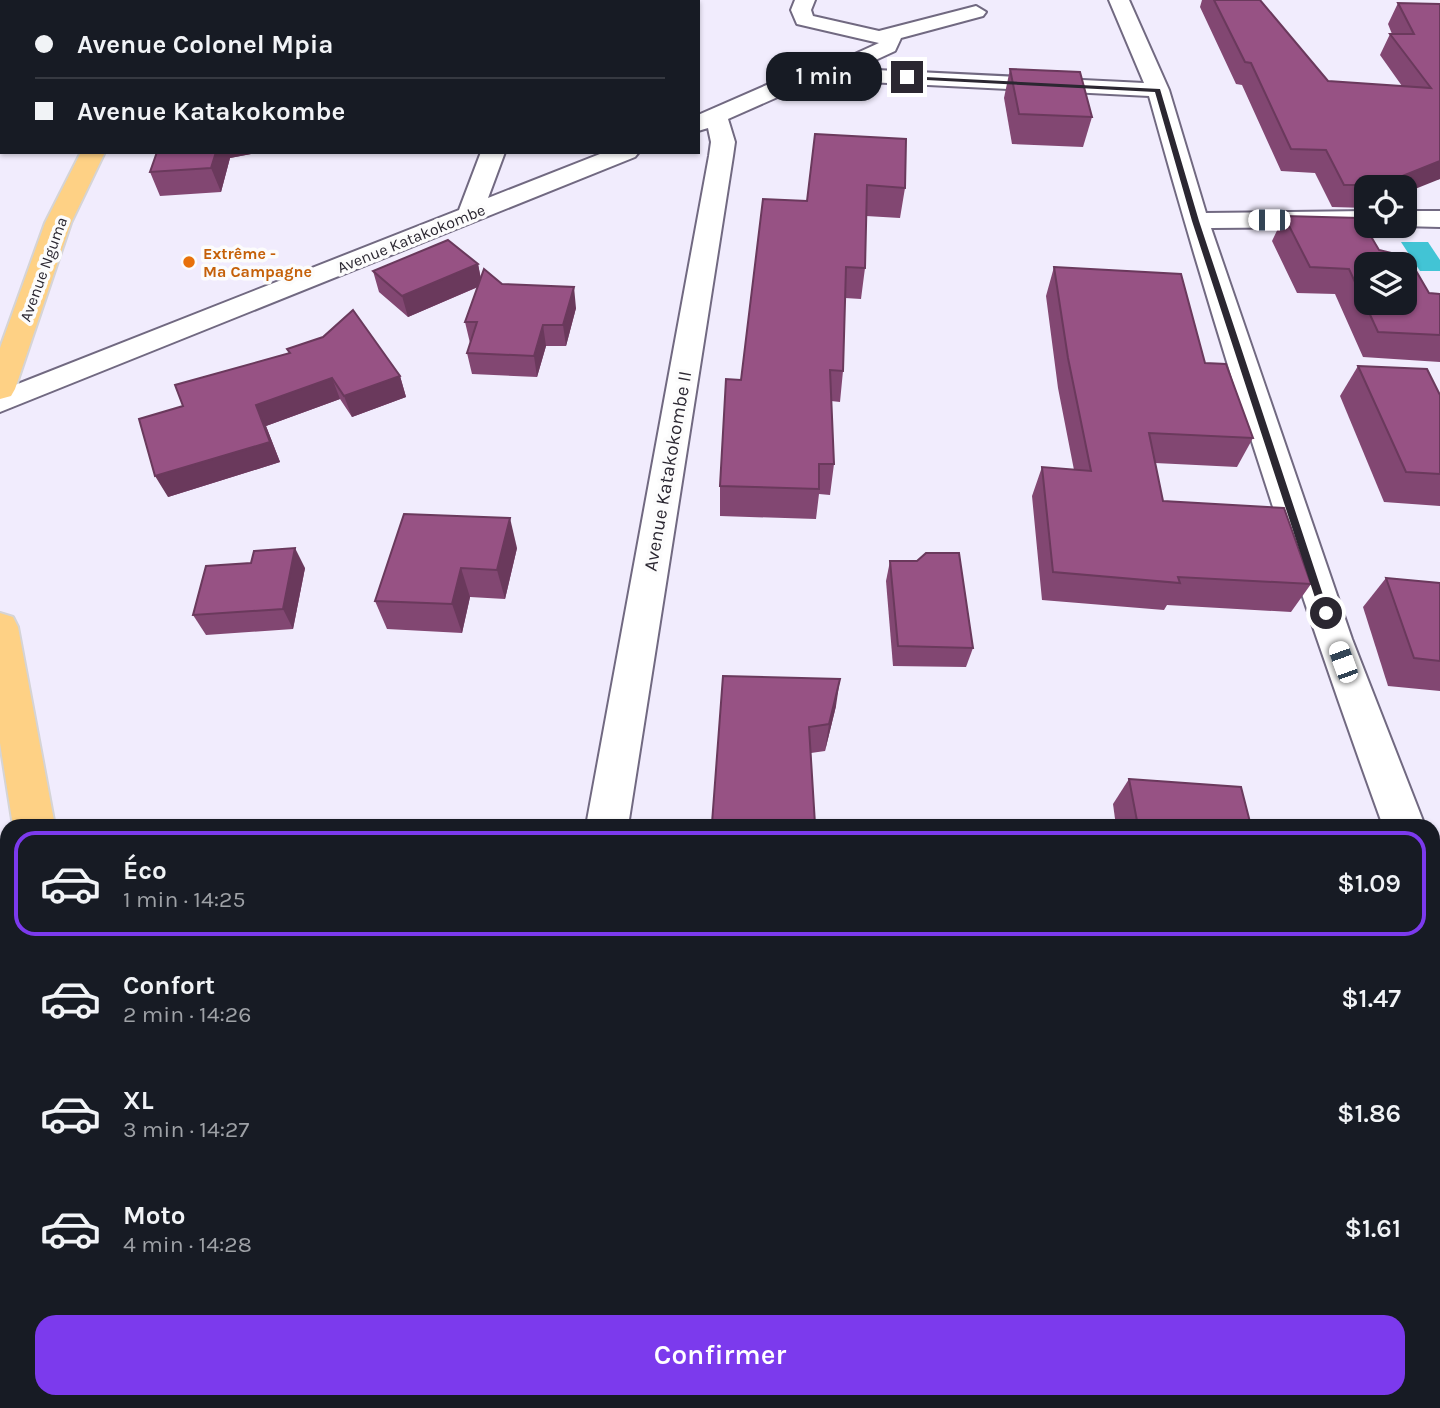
<!DOCTYPE html>
<html lang="fr">
<meta charset="utf-8">
<style>
body{margin:0;font-family:Karla,sans-serif;background:#20242c;color:#f1f3f6;height:100vh;display:flex;flex-direction:column;font-size:26px;white-space:nowrap}
*{box-sizing:border-box;margin:0}
p{font-size:23px;color:#9ea1a6}
.icon{flex:none;width:38px;height:38px;fill:none;stroke:currentColor;stroke-width:2;stroke-linecap:round;stroke-linejoin:round}
.map{position:relative;flex:1;overflow:hidden}
.panel{position:absolute;left:0px;top:819px;width:1440px;height:590px;display:flex;flex-direction:column;background:#171b24;border-radius:21px 21px 0 0;box-shadow:0 2px 5px #0004}
.panel>*{flex:none}
.top-card{position:absolute;left:0px;top:0px;width:700px;height:154px;box-shadow:0 2px 5px #0004;display:grid;align-content:center;height:154px;padding:0 35px;background:#171b24}
.fabs{position:absolute;left:1354px;top:175px;display:grid;gap:14px}
.fabs a{display:grid;place-items:center;width:63px;height:63px;border-radius:14px;background:#171b24;box-shadow:0 2px 5px #0004;font-size:35px}
.end{position:absolute;width:32px;height:32px;margin:-16px;border:9px solid #2b2731;background:#fff;box-shadow:0 0 0 4px #fff}
.from{border-radius:50%}
.bubble{position:absolute;height:49px;border-radius:21px;background:#171b24;box-shadow:0 2px 5px #0004;font-size:23px;font-weight:600;line-height:49px;text-align:center}
.car{position:absolute;width:21px;height:42px;margin:-21px -10px;border-radius:9px;box-shadow:0 0 5px 2px #0007;background:linear-gradient(#fff 24%,#345 0 40%,#fff 0 76%,#345 0 86%,#fff 0)}
.top-card b{display:flex;align-items:center;gap:24px;height:66px;font-size:26px}
.top-card b+b{border-top:2px solid #363941}
.top-card i{width:18px;height:18px;background:#f1f3f6}
ul{padding:12px 0 0;list-style:none}
li{display:flex;align-items:center;gap:21px;height:105px;margin:0 14px 10px;padding:0 21px;border:4px solid transparent;border-radius:21px}
li div{flex:1}
li b{display:block;font-size:26px}
li em{font-style:normal;font-weight:600}
li.active{border-color:#7c3aed}
li>.icon{width:63px;height:63px;stroke-width:1.5}
.cta{display:flex;gap:14px;margin-top:auto;padding:14px 35px}
.cta a{flex:1;height:80px;border-radius:21px;background:#7c3aed;color:#fff;font-size:28px;font-weight:600;line-height:80px;text-align:center}
.map>svg:first-child{display:block}
.water{fill:#42c4d5}
.lines{fill:none;stroke-linecap:round;stroke-linejoin:round}
.minor-casing{stroke:#716981;stroke-width:4}
.major-casing{stroke:#d5d4d6;stroke-width:4}
.minor{fill:#fff;fill-rule:evenodd}
.major{fill:#fed185;fill-rule:evenodd}
.wall{fill:#824772}
.shaded-wall{fill:#6a395c}
.building{fill:#975284;stroke:#6a395c;stroke-width:2;fill-rule:evenodd}
.route{fill:#2b2731}
.food-dot{fill:#e8710a;stroke:#fcfcfc;stroke-width:2.5}
.labels{text-anchor:middle;stroke-width:7;stroke-linejoin:round;paint-order:stroke}
.far-street-label{font-size:16px;fill:#2b2731;stroke:#fcfcfc}
.far-food-label{font-size:16px;font-weight:bold;fill:#c56008;stroke:#fcfcfc;text-anchor:start}
.street-label{font-size:19px;fill:#2b2731;stroke:#fcfcfc}
</style>
<div class="map">
<svg width="1440" height="1408" viewBox="0 0 1440 1408">
<rect width="100%" height="100%" fill="#f1ecfd"/>
<!-- water -->
<path class="water" d="M1401 242H1428L1440 260V271H1420Z"/>
<g class="lines">
<!-- minor casing -->
<g class="minor-casing">
<g id="minor">
<path d="M539 0H559L538 2Z"/>
<path d="M795 0H815L811 10 813 16 879 31 976 6 986 12 983 16 901 38 895 51 856 69 1144 83 1109 0H1129L1169 90 1206 213 1367 211V226H1371L1367 227 1211 228 1352 639 1425 826H1383C1296 586 1217 342 1149 96L828 80 807 84 728 119 735 142 733 156 628 826H586L709 156 711 142 708 128 698 131V115L794 73 824 68 879 43 797 24 791 10Z"/>
<path d="M481 152H505L488 198 605 152H639L635 157 0 412V391L459 210Z"/>
<path d="M1405 211H1440V227L1401 226H1405Z"/>
<path d="M1433 886 1440 888V945L1433 942Z"/>
<path d="M0 1174 7 1175V1227L0 1226Z"/>
<path d="M108 1402H169L166 1408H105Z"/>
<path d="M480 1402H537L536 1408H478Z"/>
</g>
</g>
<!-- major casing -->
<g class="major-casing">
<g id="major">
<path d="M234 0H254L233 2Z"/>
<path d="M81 152H105L71 223 15 389 11 396 0 399V348L45 223Z"/>
<path d="M0 613 13 617 18 627 55 826H13L0 743Z"/>
<path d="M70 1402H126L128 1408H70Z"/>
</g>
</g>
<!-- minor -->
<use href="#minor" class="minor"/>
<!-- major -->
<use href="#major" class="major"/>
</g>
<!-- wall -->
<g class="wall">
<path d="M1202 0H1260L1328 81 1402 86 1380 55 1390 34H1392L1388 24 1398 3 1440 4V179L1405 187H1367V208L1332 207 1315 173 1281 171 1242 85 1236 84 1200 7Z"/>
<path d="M1010 69 1092 117 1083 147 1012 144 1004 98Z"/>
<path d="M815 134 905 188 900 218 866 216 865 268 861 299 845 298 843 371 840 402 831 401 834 464 830 495 819 494 816 519 720 516V486L741 380 807 201Z"/>
<path d="M157 152H252L251 154 230 158 221 192 160 196 150 172Z"/>
<path d="M1284 216 1379 250 1429 293 1440 294V362L1363 357 1335 294 1297 293 1272 241Z"/>
<path d="M478 264 481 279 502 284 576 308 566 346H546L537 377 472 374 467 353 470 343 465 322 478 287 408 317 379 292 373 271Z"/>
<path d="M1054 267 1205 363 1253 438 1237 467 1155 463 1163 501 1311 584 1291 612 1167 605 1164 610 1042 600 1032 496 1042 467 1074 470 1058 388 1046 296Z"/>
<path d="M287 349 400 376 406 397 352 417 340 399 266 426 280 462 168 497 183 406 289 353Z"/>
<path d="M1358 366 1440 395V506L1384 502 1340 396Z"/>
<path d="M517 548 505 599 470 597 462 633 387 629 375 601Z"/>
<path d="M890 561 973 648 966 667 893 666 886 581Z"/>
<path d="M251 563 305 568 293 629 206 635 193 615Z"/>
<path d="M1386 578 1440 583V691L1388 686 1363 607Z"/>
<path d="M723 676 836 706 825 751 811 753 814 826H712Z"/>
<path d="M1129 779 1251 826H1116L1113 804Z"/>
</g>
<!-- shaded-wall -->
<g class="shaded-wall">
<path d="M216 152H252L251 154 230 158 221 192 211 168Z"/>
<path d="M1440 161V179L1405 193V187H1379L1380 185Z"/>
<path d="M478 264 482 285 408 317 402 296Z"/>
<path d="M574 287 576 308 566 346 563 325Z"/>
<path d="M543 325 546 346 537 377 534 356Z"/>
<path d="M400 376 406 397 352 417 344 396Z"/>
<path d="M332 378 340 399 266 426 280 462 168 497 155 476 256 405Z"/>
<path d="M510 518 517 548 505 599 497 570Z"/>
<path d="M295 548 305 568 293 629 283 609Z"/>
<path d="M461 568 470 597 462 633 452 604Z"/>
<path d="M840 679 836 706 825 751 829 724Z"/>
</g>
<!-- building -->
<g class="building">
<rect x="302" y="0" width="63" height="2"/>
<path d="M1214 0H1260L1328 81 1431 88 1390 34H1414L1398 3 1440 4V161L1380 185H1344L1326 150 1291 149 1251 63 1245 62Z"/>
<path d="M1010 69 1080 72 1092 117 1019 114Z"/>
<path d="M815 134 906 139 905 188 867 185 865 268 846 267 843 371 830 370 834 464H819V489L720 486 726 379 741 380 763 199 807 201Z"/>
<path d="M157 152H216L211 168 150 172Z"/>
<path d="M1284 216 1360 218 1379 250 1408 257 1429 293 1440 294V335L1378 332 1349 269 1310 267ZM1367 264H1405V303H1367Z"/>
<path d="M448 240 478 264 402 296 373 271Z"/>
<path d="M1054 267 1181 274 1205 363 1226 364 1253 438 1149 433 1163 501 1284 508 1311 584 1178 577 1180 583 1053 572 1042 467 1091 471 1068 358Z"/>
<path d="M484 269 502 284 574 287 563 325H543L534 356 467 353 477 322H465Z"/>
<path d="M353 310 400 376 344 396 332 378 256 405 270 442 155 476 139 419 183 406 175 385 290 353 287 349 323 337Z"/>
<path d="M1358 366 1427 369 1440 395V474L1406 472Z"/>
<path d="M404 514 510 518 497 570 461 568 452 604 375 601Z"/>
<path d="M295 548 283 609 193 615 206 566 251 563 254 551Z"/>
<path d="M926 553H959L973 648 898 646 890 561H917Z"/>
<path d="M1386 578 1440 583V661L1414 658Z"/>
<path d="M723 676 840 679 829 724 809 727 815 824 712 823Z"/>
<path d="M1129 779 1241 787 1251 826H1138Z"/>
<path d="M1433 1105 1440 1124 1433 1153Z"/>
<path d="M696 1402H898V1408H695Z"/>
</g>
<!-- route -->
<path class="route" d="M905 76 1160 89 1199 221 1330 616 1320 613 1192 221 1155 92 907 79Z"/>
<!-- markers -->
<circle class="food-dot" cx="189" cy="262" r="7"/>
<g class="labels">
<!-- far-street labels -->
<g class="far-street-label">
<text transform="translate(411 238) rotate(-22)" y="6">Avenue Katakokombe</text>
<text transform="translate(43 269) rotate(-70)" y="6">Avenue Nguma</text>
</g>
<!-- far-food labels -->
<g class="far-food-label">
<text x="203" y="259">Extrême -<tspan x="203" dy="18">Ma Campagne</tspan></text>
</g>
<!-- street labels -->
<g class="street-label">
<text transform="translate(667 471) rotate(-80)" y="7">Avenue Katakokombe II</text>
</g>
</g>
</svg>
<div class="fabs">
<a><svg class="icon" aria-label="locate" viewBox="0 0 24 24"><circle cx="12" cy="12" r="6"/><path d="M12 2v4M12 18v4M2 12h4M18 12h4"/></svg></a>
<a><svg class="icon" aria-label="layers" viewBox="0 0 24 24"><path d="M12 4l9 5-9 5-9-5zM3 14l9 5 9-5"/></svg></a>
</div>
<i class="end from" style="left:1326px;top:613px"></i>
<i class="end" style="left:907px;top:77px"></i>
<div class="bubble" style="left:766px;top:52px;width:116px">1 min</div>
<i class="car" style="left:1269px;top:220px;rotate:270deg"></i>
<i class="car" style="left:1343px;top:662px;rotate:340deg"></i>
<div class="top-card">
<b><i class="from"></i>Avenue Colonel Mpia</b>
<b><i></i>Avenue Katakokombe</b>
</div>
<section class="panel">
<ul>
<li class="active"><svg class="icon" aria-label="car" viewBox="0 0 24 24"><path d="M5 17H2v-5l4-1 3-4h7l3 4 3 1v5h-3M9 17h6M6 11h13"/><circle cx="7" cy="17" r="2"/><circle cx="17" cy="17" r="2"/></svg><div><b>Éco</b><p>1 min · 14:25</p></div><em>$1.09</em></li>
<li><svg class="icon" aria-label="car" viewBox="0 0 24 24"><path d="M5 17H2v-5l4-1 3-4h7l3 4 3 1v5h-3M9 17h6M6 11h13"/><circle cx="7" cy="17" r="2"/><circle cx="17" cy="17" r="2"/></svg><div><b>Confort</b><p>2 min · 14:26</p></div><em>$1.47</em></li>
<li><svg class="icon" aria-label="car" viewBox="0 0 24 24"><path d="M5 17H2v-5l4-1 3-4h7l3 4 3 1v5h-3M9 17h6M6 11h13"/><circle cx="7" cy="17" r="2"/><circle cx="17" cy="17" r="2"/></svg><div><b>XL</b><p>3 min · 14:27</p></div><em>$1.86</em></li>
<li><svg class="icon" aria-label="car" viewBox="0 0 24 24"><path d="M5 17H2v-5l4-1 3-4h7l3 4 3 1v5h-3M9 17h6M6 11h13"/><circle cx="7" cy="17" r="2"/><circle cx="17" cy="17" r="2"/></svg><div><b>Moto</b><p>4 min · 14:28</p></div><em>$1.61</em></li>
</ul>
<div class="cta"><a>Confirmer</a></div>
</section>
</div>
